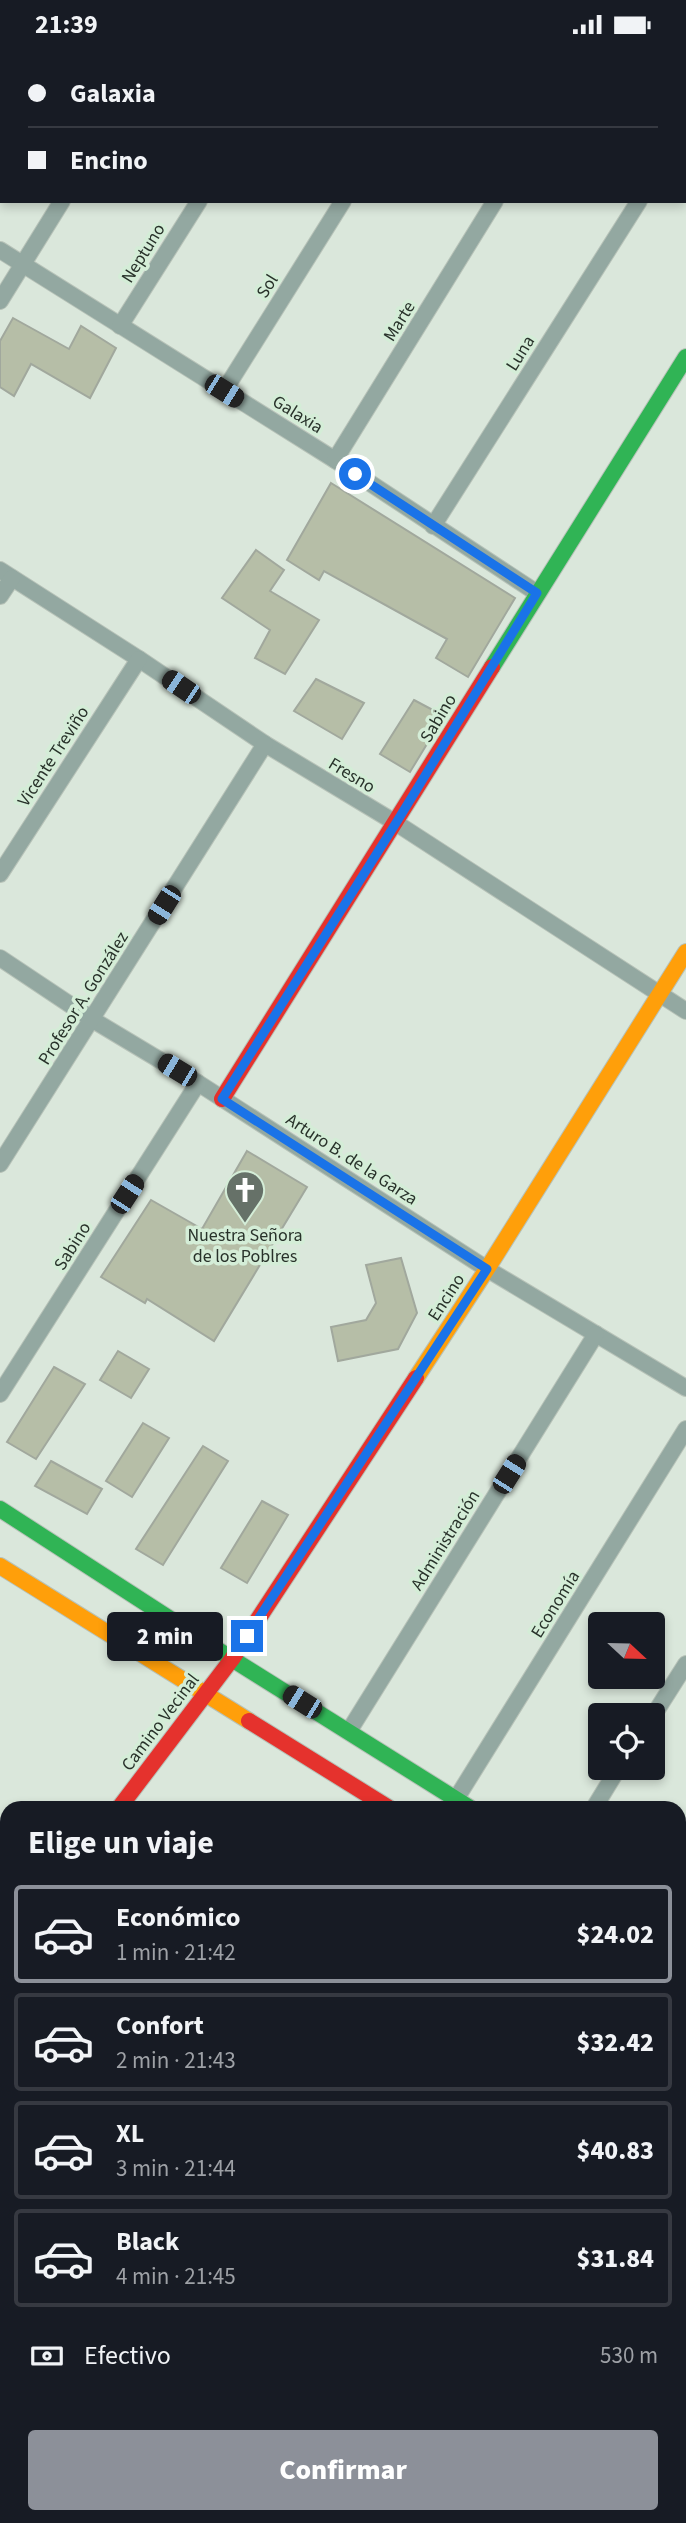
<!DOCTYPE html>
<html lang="es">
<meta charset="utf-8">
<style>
body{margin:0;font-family:"Source Sans 3",sans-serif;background:#242831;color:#f1f3f6;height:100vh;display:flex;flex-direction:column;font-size:26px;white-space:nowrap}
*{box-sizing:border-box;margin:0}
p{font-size:23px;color:#9ea1a6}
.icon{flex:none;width:38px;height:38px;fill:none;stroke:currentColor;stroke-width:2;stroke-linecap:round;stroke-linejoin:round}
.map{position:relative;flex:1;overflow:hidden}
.sheet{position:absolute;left:0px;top:1752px;width:686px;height:723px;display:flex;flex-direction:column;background:#171b24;border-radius:21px 21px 0 0;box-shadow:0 4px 10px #0003}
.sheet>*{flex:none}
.top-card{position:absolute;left:0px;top:0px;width:686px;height:154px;box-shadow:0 4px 10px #0003;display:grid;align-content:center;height:154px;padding:0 28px;background:#171b24}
.needle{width:46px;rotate:112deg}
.controls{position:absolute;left:588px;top:1563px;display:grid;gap:14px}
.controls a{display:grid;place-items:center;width:77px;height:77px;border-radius:7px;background:#171b24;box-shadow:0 4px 10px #0003;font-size:35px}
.end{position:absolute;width:32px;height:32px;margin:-16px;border:9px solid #1a73e8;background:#fff;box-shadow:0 0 0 4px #fff}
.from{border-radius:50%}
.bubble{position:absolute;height:49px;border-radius:7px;background:#171b24;box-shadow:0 4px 10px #0003;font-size:23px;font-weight:800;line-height:49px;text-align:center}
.car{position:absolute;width:21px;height:42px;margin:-21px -10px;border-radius:9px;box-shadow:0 0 5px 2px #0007;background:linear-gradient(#222 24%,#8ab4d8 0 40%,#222 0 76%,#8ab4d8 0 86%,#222 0)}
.top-card b{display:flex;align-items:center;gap:24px;height:66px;font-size:26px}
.top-card b+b{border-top:2px solid #363941}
.top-card i{width:18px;height:18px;background:#f1f3f6}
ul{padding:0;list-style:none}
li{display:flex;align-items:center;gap:21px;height:98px;margin:0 14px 10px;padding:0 14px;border:4px solid #363941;border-radius:7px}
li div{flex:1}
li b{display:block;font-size:26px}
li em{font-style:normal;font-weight:800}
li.on{border-color:#8c9099}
li>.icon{width:63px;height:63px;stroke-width:1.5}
h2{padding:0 28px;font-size:32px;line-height:84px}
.pay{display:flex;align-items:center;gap:18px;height:77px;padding:0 28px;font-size:26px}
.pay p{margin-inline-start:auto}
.action{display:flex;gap:14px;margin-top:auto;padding:14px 28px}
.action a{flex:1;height:80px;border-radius:7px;background:#8c9099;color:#fff;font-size:28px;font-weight:800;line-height:80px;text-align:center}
.status{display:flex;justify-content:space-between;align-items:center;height:49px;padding:0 35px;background:#171b24;direction:ltr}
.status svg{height:19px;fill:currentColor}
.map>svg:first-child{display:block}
.green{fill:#d6cba7}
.building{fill:#b6bea7;stroke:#a1a89d;stroke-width:2}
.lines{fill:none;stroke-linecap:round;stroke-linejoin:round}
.street-casing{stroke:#b7c2b8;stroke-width:18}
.fast-casing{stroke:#b7c2b8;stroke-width:18}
.slow-casing{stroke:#b7c2b8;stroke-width:18}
.jam-casing{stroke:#b7c2b8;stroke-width:18}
.street{stroke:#93a8a1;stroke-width:16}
.fast{stroke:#30b455;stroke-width:16}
.slow{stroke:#ff9f0a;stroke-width:16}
.jam{stroke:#e5322d;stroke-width:16}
.route{stroke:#1a73e8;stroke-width:9}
.labels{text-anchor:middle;stroke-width:7;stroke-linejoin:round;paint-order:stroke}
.street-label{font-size:18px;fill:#28322a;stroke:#d4edd7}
.poi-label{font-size:18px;fill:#28322a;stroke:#d4edd7}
</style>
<div class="status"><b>21:39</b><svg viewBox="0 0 49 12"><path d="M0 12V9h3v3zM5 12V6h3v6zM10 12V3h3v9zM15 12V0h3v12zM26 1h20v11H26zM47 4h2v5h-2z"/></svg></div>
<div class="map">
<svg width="686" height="2474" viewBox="0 0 686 2474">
<rect width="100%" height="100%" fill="#dae7db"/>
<!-- green -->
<g class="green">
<path d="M686 2150V2325L679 2332V2158Z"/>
<path d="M378 2468H528L521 2474H371Z"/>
</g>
<!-- building -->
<g class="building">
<path d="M13 269 69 300 81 277 116 299 90 349 31 315 14 347 0 338V292Z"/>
<path d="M331 434 515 549 468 628 436 609 447 590 324 522 319 531 287 511Z"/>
<path d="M256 501 284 521 270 542 319 571 285 625 255 609 270 581 222 549Z"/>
<path d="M316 630 364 654 342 690 294 662Z"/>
<path d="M414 651 444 667 410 723 380 705Z"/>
<path d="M247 1102 307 1138 214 1292 147 1250 145 1254 101 1228 151 1151 202 1180Z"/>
<path d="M401 1209 417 1264 398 1300 338 1312 331 1278 366 1271 376 1254 366 1216Z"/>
<path d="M118 1302 149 1320 131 1349 100 1331Z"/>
<path d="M54 1318 85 1335 36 1410 7 1393Z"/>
<path d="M143 1374 169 1389 132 1448 106 1432Z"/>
<path d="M203 1397 228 1412 163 1516 136 1500Z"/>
<path d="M51 1412 102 1440 87 1465 35 1437Z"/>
<path d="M262 1452 288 1466 247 1534 221 1519Z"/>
</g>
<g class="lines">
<!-- street casing -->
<g class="street-casing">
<g id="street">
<path d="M10 2 11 0"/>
<path d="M156 2 157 0"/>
<path d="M293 2 294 0"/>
<path d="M438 2 439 0"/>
<path d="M588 2 589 0"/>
<path d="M0 18 2 16"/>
<path d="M684 81 686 78"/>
<path d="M0 201 335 411 537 544"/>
<path d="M0 252 62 152"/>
<path d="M120 277 199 152"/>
<path d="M224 342 343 152"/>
<path d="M335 411 495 152"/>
<path d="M433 477 639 152"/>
<path d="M0 521 139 610 265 695 396 774 686 962"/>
<path d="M0 547 12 529"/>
<path d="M0 825 139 610"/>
<path d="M0 909 93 971 198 1034 487 1220 686 1339"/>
<path d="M0 1115 265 695"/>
<path d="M0 1345 198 1034"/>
<path d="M653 1667 686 1615"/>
<path d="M349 1682 596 1285"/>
<path d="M456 1750 686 1380"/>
<path d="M594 1759 619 1718"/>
<path d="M679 1865 686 1854"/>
<path d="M0 1914 7 1904"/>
<path d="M679 2139 686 2132"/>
<path d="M679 2339 686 2333"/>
<path d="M0 2415 7 2420"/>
<path d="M73 2468 82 2474"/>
<path d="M315 2468 325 2474"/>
<path d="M352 2474 357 2468"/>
<path d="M534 2474 541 2468"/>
</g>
</g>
<!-- fast casing -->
<g class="fast-casing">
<g id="fast">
<path d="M492 618 686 308"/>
<path d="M0 1460 232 1610 470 1759"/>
</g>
</g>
<!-- slow casing -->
<g class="slow-casing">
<g id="slow">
<path d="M416 1329 487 1220 686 903"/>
<path d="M0 1517 249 1672"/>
</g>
</g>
<!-- jam casing -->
<g class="jam-casing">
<g id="jam">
<path d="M222 1050 492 618"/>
<path d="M249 1672 389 1759"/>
<path d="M119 1759 232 1610 416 1329"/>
<path d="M679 1889 686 1894"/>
<path d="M679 1938 686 1943"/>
</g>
</g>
<!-- street -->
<use href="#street" class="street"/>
<!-- fast -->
<use href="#fast" class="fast"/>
<!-- slow -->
<use href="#slow" class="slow"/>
<!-- jam -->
<use href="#jam" class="jam"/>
</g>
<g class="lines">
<!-- route -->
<path class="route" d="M247 1587 487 1220 222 1050 396 774 537 544 355 425"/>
</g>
<!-- icons -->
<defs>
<g id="church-pin" transform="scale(2.0125)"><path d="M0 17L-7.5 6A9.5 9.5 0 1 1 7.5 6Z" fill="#667168" stroke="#d4edd7"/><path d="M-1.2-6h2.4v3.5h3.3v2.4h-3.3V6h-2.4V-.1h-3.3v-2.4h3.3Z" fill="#fff"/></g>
</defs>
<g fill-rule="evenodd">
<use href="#church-pin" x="245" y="1141"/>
</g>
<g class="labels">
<!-- street labels -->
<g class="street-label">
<text transform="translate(143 204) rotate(-58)" y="6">Neptuno</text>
<text transform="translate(267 237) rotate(-58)" y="6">Sol</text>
<text transform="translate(399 272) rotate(-58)" y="6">Marte</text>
<text transform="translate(520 304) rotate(-58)" y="6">Luna</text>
<text transform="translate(298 365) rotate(32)" y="6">Galaxia</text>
<text transform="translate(438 669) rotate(-59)" y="6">Sabino</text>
<text transform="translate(53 707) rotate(-57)" y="6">Vicente Treviño</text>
<text transform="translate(352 726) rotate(31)" y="6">Fresno</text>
<text transform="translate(83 949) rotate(-58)" y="6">Profesor A. González</text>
<text transform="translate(352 1110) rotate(33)" y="6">Arturo B. de la Garza</text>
<text transform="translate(72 1197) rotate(-58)" y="6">Sabino</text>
<text transform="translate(446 1248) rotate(-57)" y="6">Encino</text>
<text transform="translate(445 1491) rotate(-58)" y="6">Administración</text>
<text transform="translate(555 1555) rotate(-58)" y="6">Economía</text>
<text transform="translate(160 1673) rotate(-53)" y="6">Camino Vecinal</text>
</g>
<!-- poi labels -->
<g class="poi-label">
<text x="245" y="1192">Nuestra Señora<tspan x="245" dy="21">de los Poblres</tspan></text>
</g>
</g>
</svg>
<div class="controls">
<a><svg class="needle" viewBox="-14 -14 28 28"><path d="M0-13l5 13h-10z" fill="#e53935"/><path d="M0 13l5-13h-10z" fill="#9ea1a6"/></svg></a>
<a><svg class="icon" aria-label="locate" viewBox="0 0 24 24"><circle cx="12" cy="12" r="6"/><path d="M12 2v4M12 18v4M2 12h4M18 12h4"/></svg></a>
</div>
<i class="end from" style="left:355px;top:425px"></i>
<i class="end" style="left:247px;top:1587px"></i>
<div class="bubble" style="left:107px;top:1563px;width:116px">2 min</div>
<i class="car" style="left:224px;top:342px;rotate:122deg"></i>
<i class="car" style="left:181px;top:638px;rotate:304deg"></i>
<i class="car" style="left:164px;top:856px;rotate:212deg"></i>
<i class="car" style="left:177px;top:1021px;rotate:301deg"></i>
<i class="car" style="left:127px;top:1145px;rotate:33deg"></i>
<i class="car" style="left:509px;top:1425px;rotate:32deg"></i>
<i class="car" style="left:302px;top:1653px;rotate:302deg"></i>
<div class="top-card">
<b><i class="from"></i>Galaxia</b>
<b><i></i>Encino</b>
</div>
<section class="sheet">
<h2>Elige un viaje</h2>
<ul>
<li class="on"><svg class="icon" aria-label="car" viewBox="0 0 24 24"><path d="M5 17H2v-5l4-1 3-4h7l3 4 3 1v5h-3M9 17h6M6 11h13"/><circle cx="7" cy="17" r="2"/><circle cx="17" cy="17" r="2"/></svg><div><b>Económico</b><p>1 min · 21:42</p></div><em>$24.02</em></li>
<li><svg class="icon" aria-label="car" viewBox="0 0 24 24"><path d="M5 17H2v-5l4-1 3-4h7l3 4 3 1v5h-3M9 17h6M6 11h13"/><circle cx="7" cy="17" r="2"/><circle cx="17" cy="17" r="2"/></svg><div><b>Confort</b><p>2 min · 21:43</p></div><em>$32.42</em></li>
<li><svg class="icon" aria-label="car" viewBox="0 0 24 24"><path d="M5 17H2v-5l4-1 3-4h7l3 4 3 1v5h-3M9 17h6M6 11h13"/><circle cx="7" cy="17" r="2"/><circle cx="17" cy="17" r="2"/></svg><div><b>XL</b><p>3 min · 21:44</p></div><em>$40.83</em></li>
<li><svg class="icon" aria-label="car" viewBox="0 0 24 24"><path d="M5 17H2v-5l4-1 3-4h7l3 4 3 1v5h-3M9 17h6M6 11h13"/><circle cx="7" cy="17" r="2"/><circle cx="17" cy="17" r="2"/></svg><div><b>Black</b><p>4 min · 21:45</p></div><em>$31.84</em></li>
</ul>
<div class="pay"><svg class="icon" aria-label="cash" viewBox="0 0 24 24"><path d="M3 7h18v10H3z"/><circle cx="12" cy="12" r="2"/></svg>Efectivo<p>530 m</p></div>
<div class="action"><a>Confirmar</a></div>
</section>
</div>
